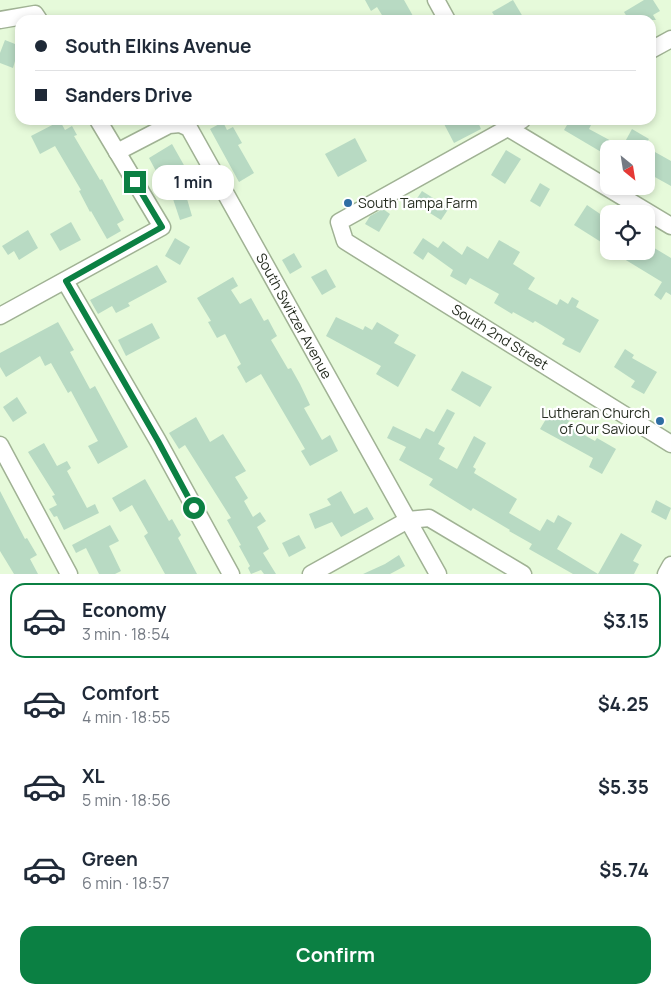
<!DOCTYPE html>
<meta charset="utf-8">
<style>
body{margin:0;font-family:Manrope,sans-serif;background:#f6f6f7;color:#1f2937;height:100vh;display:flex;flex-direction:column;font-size:19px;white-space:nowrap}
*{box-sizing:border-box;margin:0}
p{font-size:16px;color:#747a83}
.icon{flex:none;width:28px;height:28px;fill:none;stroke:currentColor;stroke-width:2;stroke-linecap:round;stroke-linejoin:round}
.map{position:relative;height:574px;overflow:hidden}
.sheet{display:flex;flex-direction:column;background:#fff;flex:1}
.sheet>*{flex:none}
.hud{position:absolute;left:15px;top:15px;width:641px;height:110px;border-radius:15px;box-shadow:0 2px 8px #0003;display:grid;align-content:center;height:110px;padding:0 20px;background:#fff}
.needle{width:32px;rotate:150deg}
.tools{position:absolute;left:600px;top:140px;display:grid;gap:10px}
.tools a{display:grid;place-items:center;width:55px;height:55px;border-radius:10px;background:#fff;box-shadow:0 2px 8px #0003;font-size:25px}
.end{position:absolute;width:22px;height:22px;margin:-11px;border:6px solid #0b8043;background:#fff;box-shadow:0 0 0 2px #fff}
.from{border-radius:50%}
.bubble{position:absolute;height:35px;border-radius:15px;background:#fff;box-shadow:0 2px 8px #0003;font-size:16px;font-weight:700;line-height:35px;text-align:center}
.hud b{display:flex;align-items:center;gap:18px;height:48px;font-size:19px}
.hud b+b{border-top:1px solid #e0e1e3}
.hud i{width:12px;height:12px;background:#1f2937}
ul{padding:9px 0 0;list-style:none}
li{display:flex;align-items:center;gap:15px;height:75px;margin:0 10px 8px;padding:0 10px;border:2px solid transparent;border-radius:15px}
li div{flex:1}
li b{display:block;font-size:19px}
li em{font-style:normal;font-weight:700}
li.selected{border-color:#0b8043}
li>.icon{width:45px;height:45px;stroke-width:1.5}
.button{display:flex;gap:10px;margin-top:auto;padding:10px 20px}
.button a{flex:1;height:58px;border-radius:15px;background:#0b8043;color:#fff;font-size:20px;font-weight:700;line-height:58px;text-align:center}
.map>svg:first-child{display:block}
.building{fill:#b8dac3}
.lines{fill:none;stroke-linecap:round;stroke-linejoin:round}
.minor-casing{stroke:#a0b294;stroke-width:19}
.minor{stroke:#fff;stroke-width:16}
.route{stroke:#0b8043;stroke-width:6}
.poi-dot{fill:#2e6da3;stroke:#fff;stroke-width:2}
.labels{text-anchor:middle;stroke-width:4.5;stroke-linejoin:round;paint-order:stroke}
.poi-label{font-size:14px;fill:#272e22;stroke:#fff;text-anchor:start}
.street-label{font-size:14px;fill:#272e22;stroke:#fff}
</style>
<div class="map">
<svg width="671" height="574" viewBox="0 0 671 574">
<rect width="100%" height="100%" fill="#e6fada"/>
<!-- building -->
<g class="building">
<path d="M365 0H404L413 16 407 20H385L377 7 371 11Z"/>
<path d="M513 0 523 17 516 20H497L492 12Z"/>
<path d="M644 0H653L660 11 653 15 656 20H629L624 12Z"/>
<path d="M5 40 20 46V63L15 61 13 68 0 63V53Z"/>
<path d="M442 120H477L481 129 454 143Z"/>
<path d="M570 120H583L591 125 589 129 615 143 612 149H609L608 156 564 130Z"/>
<path d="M60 121 65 130 72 126 77 135 74 136 100 180 102 179 124 220 117 224 121 231 107 239 91 211 90 212 79 191 81 190 55 146 40 154 31 136Z"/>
<path d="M223 122 227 130 233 127 242 143 238 145 254 173 239 182 210 129Z"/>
<path d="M632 129 649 139 643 149H621Z"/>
<path d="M355 138 367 161 338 177 325 154Z"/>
<path d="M172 144 185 167 169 176 165 168 157 173 149 158Z"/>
<path d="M646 147 671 161V186L653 176 646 188Z"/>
<path d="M506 150 521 159 505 184 491 175Z"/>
<path d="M540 183 550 189 540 207 530 201Z"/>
<path d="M422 191 449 208 441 220 414 203Z"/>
<path d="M185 192 192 216 180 220 172 196Z"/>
<path d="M587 205 609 220V247L574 225Z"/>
<path d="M383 209 390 214 379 232 365 224 370 216Z"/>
<path d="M71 222 81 240 60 251 50 234Z"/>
<path d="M28 230 38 248 19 260 14 251 8 255 2 246Z"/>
<path d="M175 238 190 247 180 265 165 256Z"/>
<path d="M423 238 438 248 443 241 462 255 467 246 488 259 499 240 520 252 513 264 535 278 528 289 557 305 560 299 568 304 572 297 579 301 576 307 599 320 580 353 562 344 565 339 535 321 533 323 513 312 512 314 494 303 499 294 470 278 466 285 450 276 453 270 428 252 423 260 413 253Z"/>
<path d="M646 243 671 258V295L666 292 661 300 654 295 662 282 611 251H646Z"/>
<path d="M294 253 302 267 290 274 282 260Z"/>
<path d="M157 265 167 282 128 303 130 306 116 313 112 306 98 314 90 300Z"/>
<path d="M326 269 336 287 322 295 311 277Z"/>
<path d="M233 277 238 286 231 290 240 304 251 298 264 321 268 319 277 336 271 340 288 369 291 368 300 384 310 405 304 408 322 440 330 435 338 451 310 466 301 451 305 449 261 374 246 383 237 367 241 364 225 334 217 338 208 322 211 321 197 298Z"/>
<path d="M336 317 363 330 365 326 372 330 377 322 399 335 394 343 416 355 398 387 376 374 381 366 326 336Z"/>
<path d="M58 322 74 350 70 352 90 389 95 386 128 447 98 464 88 446 98 441 71 391 68 393 51 363 45 366 40 356 6 377 0 367V353Z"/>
<path d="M152 323 160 338 126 356 118 340Z"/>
<path d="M625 349 634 355 632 358 657 372 644 394 631 387 635 381 614 367Z"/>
<path d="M462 371 492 387 480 407 451 390Z"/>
<path d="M17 397 27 413 13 422 3 407Z"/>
<path d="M447 409 455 413 438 444 445 448 439 459 457 469 474 436 486 443 473 467 476 469 474 473 517 499 509 513 540 531 547 519 554 523 558 515 572 523 557 549 598 574 621 533 642 545 633 561 639 564 634 574H573L529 549 532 544 509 531 510 530 473 508 471 511 429 485 433 479 399 460 406 447 387 438 393 426 420 439 426 428 434 432Z"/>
<path d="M552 409 570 420 566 425 595 441 597 438 616 449 602 474 589 467 593 458 540 429Z"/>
<path d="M196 417 210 442 223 434 246 471 235 477 248 498 244 501 253 517 260 512 266 521 257 527 269 549 263 553 276 574H264L261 570 251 574 248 568 250 566 239 546 241 545 227 520 231 518 185 445 179 449 169 433Z"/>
<path d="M44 443 57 466 67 461 71 468 67 471 87 508 95 504 99 513 64 530 57 516 54 517 49 509 57 505 52 496 55 495 28 452Z"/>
<path d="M145 479 169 521 172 519 181 535 178 538 197 574H165L144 536 148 533 132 505 120 512 112 498Z"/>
<path d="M0 491 25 539 27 538 37 555 30 559 38 574H14L0 551Z"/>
<path d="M341 491 354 514 367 507 374 519 341 537 332 522 315 529 309 514 331 505 327 499Z"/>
<path d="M656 500 671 508 666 520 651 512Z"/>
<path d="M110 525 119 541 109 546 121 571 115 574H99L86 548 76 553 72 545Z"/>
<path d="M299 535 306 548 289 557 282 543Z"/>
<path d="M399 555 405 566 390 574H363L385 564Z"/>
</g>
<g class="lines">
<!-- minor casing -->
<g class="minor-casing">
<g id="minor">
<path d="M436 0 447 20"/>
<path d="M0 20 35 14 39 20"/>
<path d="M651 50 671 39"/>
<path d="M522 120 339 222 345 241 671 444"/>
<path d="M504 121 508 128 671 226"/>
<path d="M117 152 169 125 180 124 189 128 438 574"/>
<path d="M65 281 158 441 231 574"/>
<path d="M0 316 162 227 98 120"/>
<path d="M0 445 69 574"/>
<path d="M311 574 408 520 429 518 523 574"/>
<path d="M666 574 671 565"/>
</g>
</g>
<!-- minor -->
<use href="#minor" class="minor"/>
</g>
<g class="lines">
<!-- route -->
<path class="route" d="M135 182 162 227 66 281 158 441 194 508"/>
</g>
<!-- markers -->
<g class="poi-dot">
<circle cx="348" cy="203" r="5"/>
<circle cx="660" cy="421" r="5"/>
</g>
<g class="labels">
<!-- poi labels -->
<g class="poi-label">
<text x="358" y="208">South Tampa Farm</text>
<text x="650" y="418" text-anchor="end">Lutheran Church<tspan x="650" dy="16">of Our Saviour</tspan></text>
</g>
<!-- street labels -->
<g class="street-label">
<text transform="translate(294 316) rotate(61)" y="5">South Switzer Avenue</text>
<text transform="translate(500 337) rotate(32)" y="5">South 2nd Street</text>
</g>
</g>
</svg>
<div class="tools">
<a><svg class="needle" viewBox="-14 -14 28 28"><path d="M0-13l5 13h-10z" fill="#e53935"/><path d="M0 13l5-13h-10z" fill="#747a83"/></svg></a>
<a><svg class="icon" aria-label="locate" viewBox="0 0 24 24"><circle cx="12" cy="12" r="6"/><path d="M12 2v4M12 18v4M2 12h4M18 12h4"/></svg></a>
</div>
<i class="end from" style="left:194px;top:508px"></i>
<i class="end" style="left:135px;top:182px"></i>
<div class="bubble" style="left:152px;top:165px;width:82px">1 min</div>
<div class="hud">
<b><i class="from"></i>South Elkins Avenue</b>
<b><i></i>Sanders Drive</b>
</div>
</div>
<section class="sheet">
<ul>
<li class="selected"><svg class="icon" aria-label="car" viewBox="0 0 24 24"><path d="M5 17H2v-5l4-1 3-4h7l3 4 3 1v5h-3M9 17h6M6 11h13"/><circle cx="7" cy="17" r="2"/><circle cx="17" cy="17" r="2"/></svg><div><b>Economy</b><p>3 min · 18:54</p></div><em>$3.15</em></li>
<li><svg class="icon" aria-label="car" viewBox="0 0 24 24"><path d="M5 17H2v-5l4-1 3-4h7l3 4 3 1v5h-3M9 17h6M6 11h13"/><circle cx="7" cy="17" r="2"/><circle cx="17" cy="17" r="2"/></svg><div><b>Comfort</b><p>4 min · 18:55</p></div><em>$4.25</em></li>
<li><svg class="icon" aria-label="car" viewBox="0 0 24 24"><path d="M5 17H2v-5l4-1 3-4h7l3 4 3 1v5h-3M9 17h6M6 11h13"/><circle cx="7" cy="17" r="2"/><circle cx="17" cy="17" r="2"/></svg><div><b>XL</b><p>5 min · 18:56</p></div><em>$5.35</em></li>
<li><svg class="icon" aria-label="car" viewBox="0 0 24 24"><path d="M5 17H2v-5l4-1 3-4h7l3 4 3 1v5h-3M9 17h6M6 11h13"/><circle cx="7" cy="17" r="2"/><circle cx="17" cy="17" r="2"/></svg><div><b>Green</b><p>6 min · 18:57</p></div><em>$5.74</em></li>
</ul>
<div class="button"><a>Confirm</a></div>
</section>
